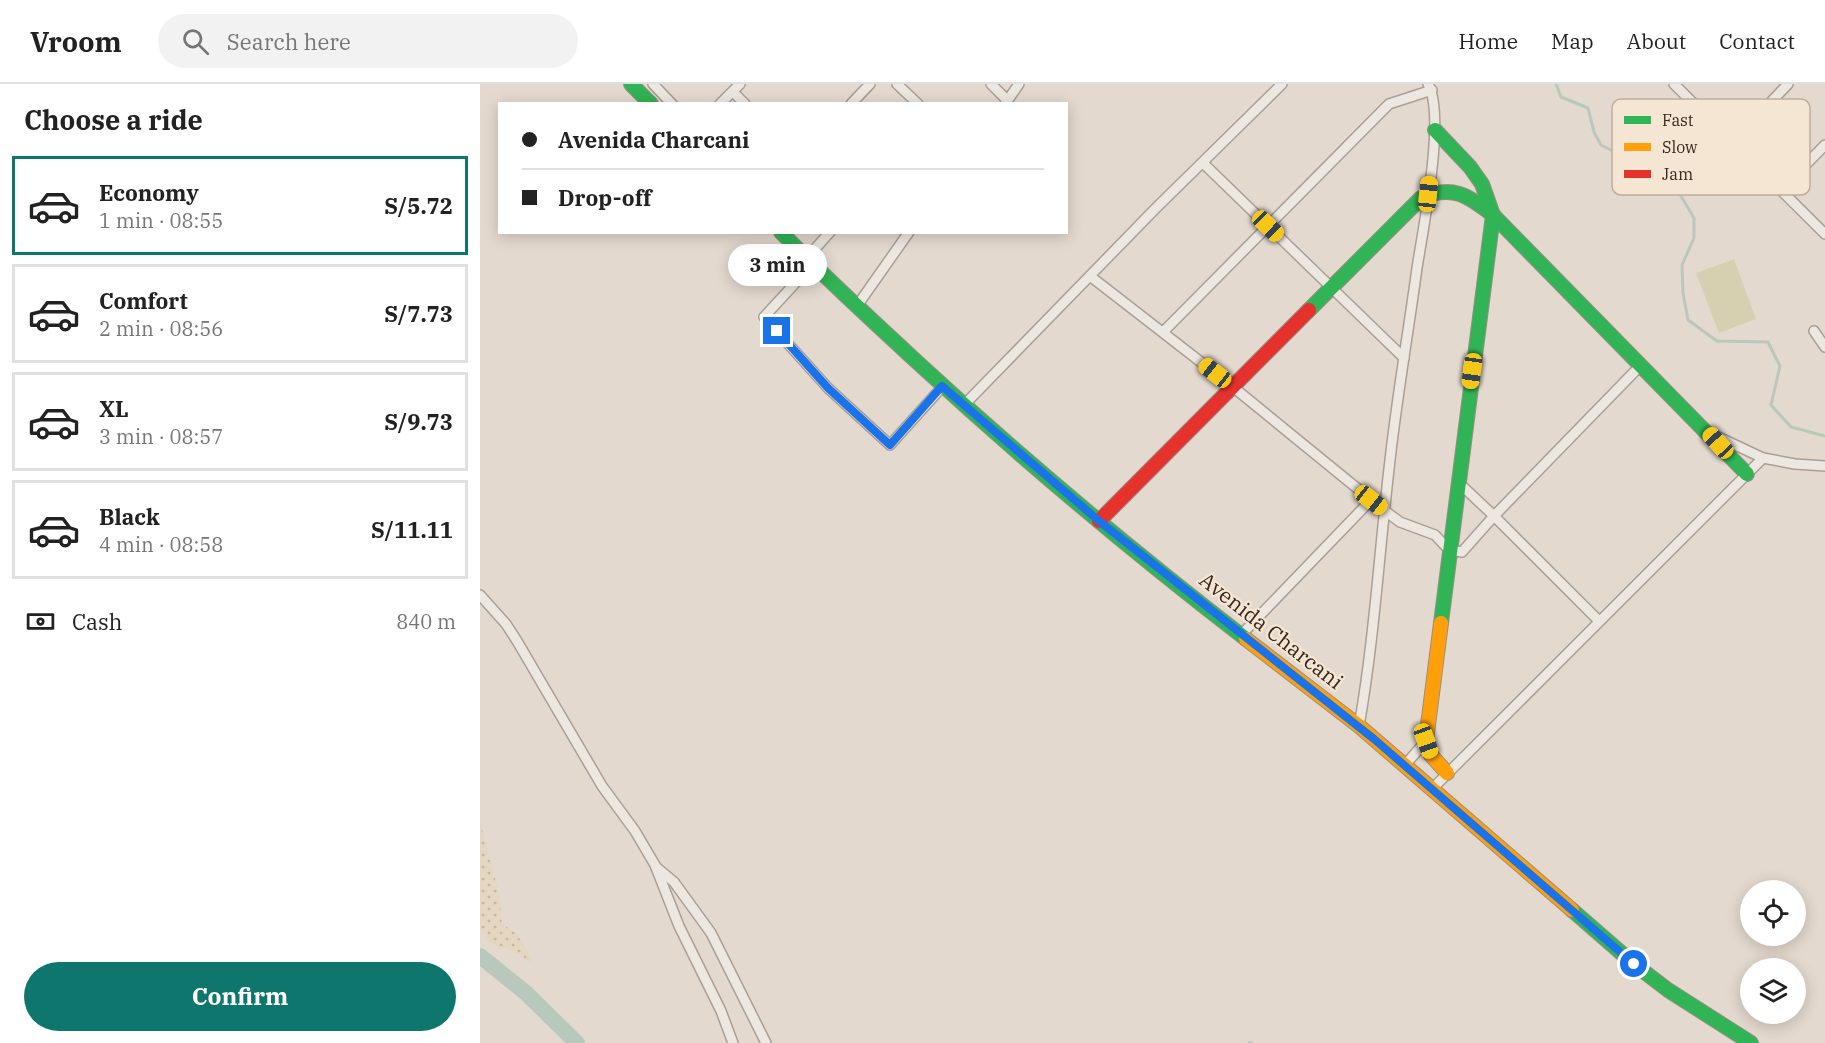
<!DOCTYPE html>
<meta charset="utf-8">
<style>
body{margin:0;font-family:"IBM Plex Serif",serif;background:#f2f2f2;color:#222;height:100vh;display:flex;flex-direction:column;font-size:22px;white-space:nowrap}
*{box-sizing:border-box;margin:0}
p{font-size:20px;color:#767676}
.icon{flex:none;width:33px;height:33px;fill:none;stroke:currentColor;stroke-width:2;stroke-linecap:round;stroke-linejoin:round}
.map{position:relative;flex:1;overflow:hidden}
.panel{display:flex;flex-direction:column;background:#fff;width:480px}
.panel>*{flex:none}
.top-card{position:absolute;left:18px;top:18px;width:570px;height:132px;border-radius:0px;box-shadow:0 3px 15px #0003;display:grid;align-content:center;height:132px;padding:0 24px;background:#fff}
.fabs{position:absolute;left:1260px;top:796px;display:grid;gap:12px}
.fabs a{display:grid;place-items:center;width:66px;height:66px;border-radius:50%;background:#fff;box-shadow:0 3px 15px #0003;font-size:30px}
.end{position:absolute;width:27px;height:27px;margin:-14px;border:8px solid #1a73e8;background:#fff;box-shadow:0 0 0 3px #fff}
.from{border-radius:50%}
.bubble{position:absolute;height:42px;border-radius:21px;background:#fff;box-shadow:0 3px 15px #0003;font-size:20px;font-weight:800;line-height:42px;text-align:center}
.car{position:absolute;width:18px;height:36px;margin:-18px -9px;border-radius:8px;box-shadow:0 0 4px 2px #0007;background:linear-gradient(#f5c518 24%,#345 0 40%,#f5c518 0 76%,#345 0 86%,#f5c518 0)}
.top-card b{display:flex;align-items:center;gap:21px;height:57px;font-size:22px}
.top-card b+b{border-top:2px solid #e0e0e0}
.top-card i{width:15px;height:15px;background:#222}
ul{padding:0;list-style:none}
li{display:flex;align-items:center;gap:18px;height:99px;margin:0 12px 9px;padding:0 12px;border:3px solid #e0e0e0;border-radius:0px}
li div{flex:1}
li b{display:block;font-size:22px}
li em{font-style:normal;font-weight:800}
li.active{border-color:#0f766e}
li>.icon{width:54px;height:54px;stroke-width:1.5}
h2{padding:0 24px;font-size:27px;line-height:72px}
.pay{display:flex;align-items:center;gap:15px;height:66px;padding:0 24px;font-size:22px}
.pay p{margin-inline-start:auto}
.action{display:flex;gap:12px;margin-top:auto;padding:12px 24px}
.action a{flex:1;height:69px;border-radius:36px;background:#0f766e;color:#fff;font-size:24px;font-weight:800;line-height:69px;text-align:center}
header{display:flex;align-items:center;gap:36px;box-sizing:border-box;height:84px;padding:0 30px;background:#fff;border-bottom:2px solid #e0e0e0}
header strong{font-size:28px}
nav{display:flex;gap:33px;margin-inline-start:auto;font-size:21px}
.search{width:420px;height:54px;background:#f2f2f2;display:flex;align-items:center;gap:15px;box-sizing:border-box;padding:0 21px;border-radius:33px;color:#767676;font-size:22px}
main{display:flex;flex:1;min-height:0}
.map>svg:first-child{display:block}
.farmland{fill:url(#farmland-dots)}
.green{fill:#d7d0b0}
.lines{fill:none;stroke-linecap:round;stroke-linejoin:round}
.stream{stroke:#b9c8bc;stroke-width:3}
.river{stroke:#b9c8bc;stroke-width:16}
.street-casing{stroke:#aa9f97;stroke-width:12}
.fast-casing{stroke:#998e86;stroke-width:16}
.slow-casing{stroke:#998e86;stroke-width:16}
.jam-casing{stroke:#998e86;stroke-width:16}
.street{stroke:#ece7e0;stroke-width:9}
.fast{stroke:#30b455;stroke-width:14}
.slow{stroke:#ff9f0a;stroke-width:14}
.jam{stroke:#e5322d;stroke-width:14}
.route{stroke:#1a73e8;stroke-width:8}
.labels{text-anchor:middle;stroke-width:4.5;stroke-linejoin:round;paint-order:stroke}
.street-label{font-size:21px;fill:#39271e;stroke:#f5e6d4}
.key{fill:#f5e6d4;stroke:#bdad9d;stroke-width:1.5}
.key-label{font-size:16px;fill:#39271e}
</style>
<header>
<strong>Vroom</strong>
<div class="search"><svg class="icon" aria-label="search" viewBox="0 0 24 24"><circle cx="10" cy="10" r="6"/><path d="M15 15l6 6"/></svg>Search here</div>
<nav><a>Home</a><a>Map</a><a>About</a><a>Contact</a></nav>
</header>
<main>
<section class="panel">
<h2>Choose a ride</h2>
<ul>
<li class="active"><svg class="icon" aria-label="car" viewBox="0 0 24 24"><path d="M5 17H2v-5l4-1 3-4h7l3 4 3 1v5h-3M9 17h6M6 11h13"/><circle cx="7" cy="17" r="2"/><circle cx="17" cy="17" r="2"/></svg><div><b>Economy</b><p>1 min · 08:55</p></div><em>S/5.72</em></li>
<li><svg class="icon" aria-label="car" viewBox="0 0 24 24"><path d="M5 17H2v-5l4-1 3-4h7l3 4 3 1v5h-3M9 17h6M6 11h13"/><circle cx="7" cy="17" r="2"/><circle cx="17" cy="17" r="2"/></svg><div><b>Comfort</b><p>2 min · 08:56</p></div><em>S/7.73</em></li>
<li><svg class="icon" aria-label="car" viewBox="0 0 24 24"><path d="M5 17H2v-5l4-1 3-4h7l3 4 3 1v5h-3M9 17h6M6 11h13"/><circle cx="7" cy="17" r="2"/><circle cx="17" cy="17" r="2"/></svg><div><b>XL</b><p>3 min · 08:57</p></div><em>S/9.73</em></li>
<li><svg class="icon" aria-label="car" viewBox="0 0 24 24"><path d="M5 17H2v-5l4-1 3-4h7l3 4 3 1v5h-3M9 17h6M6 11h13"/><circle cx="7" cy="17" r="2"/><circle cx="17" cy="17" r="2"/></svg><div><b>Black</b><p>4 min · 08:58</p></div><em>S/11.11</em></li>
</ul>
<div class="pay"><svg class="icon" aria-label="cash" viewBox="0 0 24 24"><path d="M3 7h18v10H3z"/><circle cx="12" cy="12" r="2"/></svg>Cash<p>840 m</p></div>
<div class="action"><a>Confirm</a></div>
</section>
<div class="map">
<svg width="1345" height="959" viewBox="0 0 1345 959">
<defs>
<pattern id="farmland-dots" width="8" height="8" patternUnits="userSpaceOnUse" patternTransform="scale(1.5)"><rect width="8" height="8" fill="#e4d6bf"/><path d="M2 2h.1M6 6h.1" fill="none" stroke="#c4b8a4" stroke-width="1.8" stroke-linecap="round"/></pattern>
</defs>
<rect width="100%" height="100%" fill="#e4d9ce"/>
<!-- farmland -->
<path class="farmland" d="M0 737 19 810 22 840 36 849 52 874 50 878 31 866 11 860 0 846Z"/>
<!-- green -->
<path class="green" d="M1254 175 1276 235 1239 249 1216 189Z"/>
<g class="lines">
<!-- stream -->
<g class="stream">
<path d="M1076 0 1081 13 1108 24 1114 48 1121 61 1153 77 1198 107 1214 134V154L1202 181 1203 209 1208 236 1237 257 1288 258 1300 282 1291 321 1311 343 1345 352"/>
<path d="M769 959H772"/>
</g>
<!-- river -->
<path class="river" d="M0 872 46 909 97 959"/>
<!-- street casing -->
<g class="street-casing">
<g id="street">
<path d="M173 0 192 20"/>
<path d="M417 0 438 20"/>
<path d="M511 0 527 16"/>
<path d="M1194 0 1345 150"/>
<path d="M253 8 265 20"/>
<path d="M240 20 260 0"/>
<path d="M371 20 390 0"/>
<path d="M525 20 539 0"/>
<path d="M1252 59 1308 0"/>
<path d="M723 79 924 274"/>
<path d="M1301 106 1345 61"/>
<path d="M326 175 350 148"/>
<path d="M332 181 284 233 348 304 410 361 463 302"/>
<path d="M610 192 753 303 905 427 920 438 955 451 969 466 982 468 1014 432 1161 281"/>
<path d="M377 222 429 148"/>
<path d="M1334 247 1345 263"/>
<path d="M683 248 909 20 952 6"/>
<path d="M484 321 675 125 802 0"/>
<path d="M1232 350 1283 374 1315 380 1345 382"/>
<path d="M978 398 1014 432 1119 537"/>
<path d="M0 511 26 540 37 557 122 702 155 747 175 781 199 842 241 927 253 959"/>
<path d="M761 551 891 416"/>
<path d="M879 642C894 557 899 471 909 385 916 318 928 251 937 184 943 145 966 31 948 0"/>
<path d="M925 681 946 657"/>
<path d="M952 705 1283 374"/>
<path d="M176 783 194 798 231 849 286 959"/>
</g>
</g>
<!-- fast casing -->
<g class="fast-casing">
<g id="fast">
<path d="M151 0 171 20"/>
<path d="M955 46 990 83 1002 100 1013 131 961 539"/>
<path d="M301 148C344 193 390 234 436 277 541 374 652 467 766 555"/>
<path d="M829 226 941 114C973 100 988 112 1013 131L1267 390"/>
<path d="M1092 826 1154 880 1188 906 1271 959"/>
</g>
</g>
<!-- slow casing -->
<g class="slow-casing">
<g id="slow">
<path d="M961 539 946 657 951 671 967 689"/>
<path d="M766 555 879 642 1092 826"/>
</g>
</g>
<!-- jam casing -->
<g class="jam-casing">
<path id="jam" d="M619 437 829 226"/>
</g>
<!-- street -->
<use href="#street" class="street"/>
<!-- fast -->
<use href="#fast" class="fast"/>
<!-- slow -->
<use href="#slow" class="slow"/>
<!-- jam -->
<use href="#jam" class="jam"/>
</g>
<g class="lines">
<!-- route -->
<path class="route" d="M297 247 348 304 410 361 462 302 619 437 894 655 1154 880"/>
</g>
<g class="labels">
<!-- street labels -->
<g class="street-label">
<text transform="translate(791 547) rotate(38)" y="7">Avenida Charcani</text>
</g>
</g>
<!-- legend -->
<rect x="1132" y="15" width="198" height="96" rx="9" class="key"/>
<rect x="1144" y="32" width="27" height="8" fill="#30b455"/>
<rect x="1144" y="59" width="27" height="8" fill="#ff9f0a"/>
<rect x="1144" y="86" width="27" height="8" fill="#e5322d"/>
<g class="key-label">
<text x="1182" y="42">Fast</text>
<text x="1182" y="69">Slow</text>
<text x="1182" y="96">Jam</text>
</g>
</svg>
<div class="fabs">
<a><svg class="icon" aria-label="locate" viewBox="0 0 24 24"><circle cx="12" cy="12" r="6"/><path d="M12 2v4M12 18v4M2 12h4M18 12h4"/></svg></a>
<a><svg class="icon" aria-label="layers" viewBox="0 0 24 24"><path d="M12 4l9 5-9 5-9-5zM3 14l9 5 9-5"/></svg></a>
</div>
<i class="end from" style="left:1154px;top:880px"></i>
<i class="end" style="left:297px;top:247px"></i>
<div class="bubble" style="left:248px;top:160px;width:99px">3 min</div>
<i class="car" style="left:948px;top:110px;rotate:6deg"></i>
<i class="car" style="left:788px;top:142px;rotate:134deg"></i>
<i class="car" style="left:992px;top:287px;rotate:188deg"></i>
<i class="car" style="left:735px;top:289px;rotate:308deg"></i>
<i class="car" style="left:1238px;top:359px;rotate:317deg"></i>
<i class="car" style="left:891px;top:416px;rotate:128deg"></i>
<i class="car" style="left:946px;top:657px;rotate:160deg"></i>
<div class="top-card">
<b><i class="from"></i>Avenida Charcani</b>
<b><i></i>Drop-off</b>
</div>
</div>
</main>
